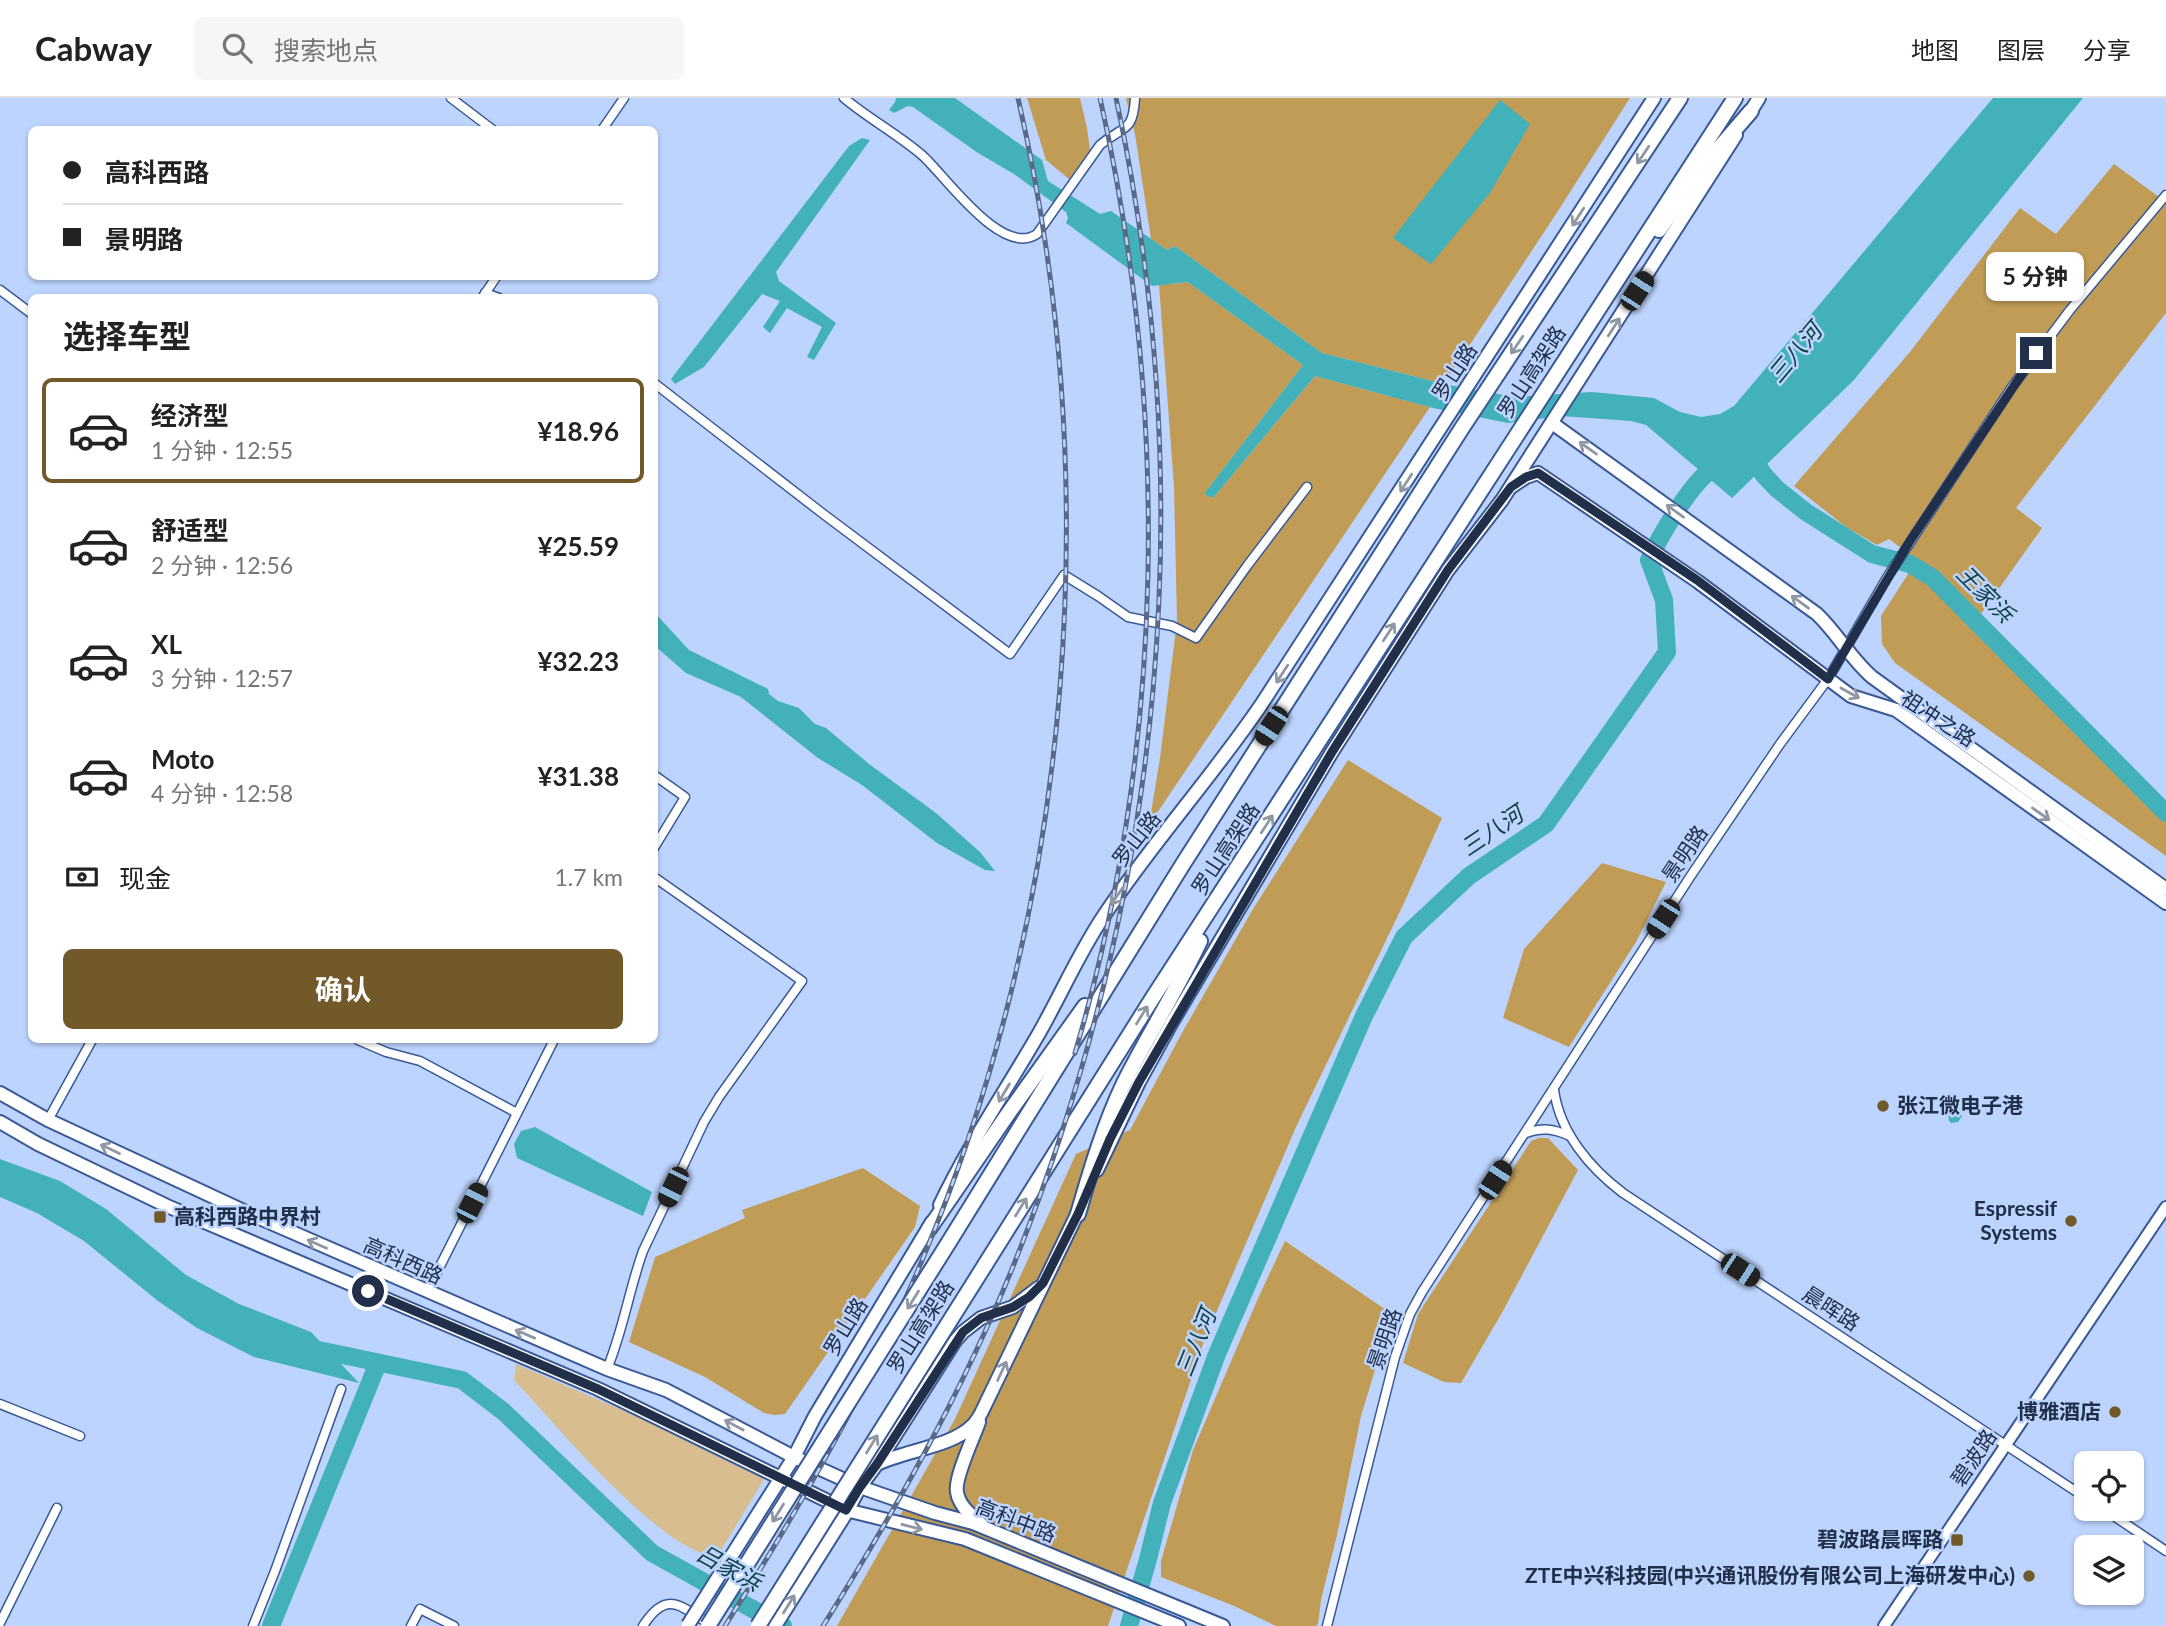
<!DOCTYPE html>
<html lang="zh">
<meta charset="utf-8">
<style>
body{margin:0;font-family:Lato,"Noto Sans SC",sans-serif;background:#f6f6f6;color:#222;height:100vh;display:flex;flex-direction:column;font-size:26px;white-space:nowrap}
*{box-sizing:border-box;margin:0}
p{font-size:23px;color:#767676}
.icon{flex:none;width:38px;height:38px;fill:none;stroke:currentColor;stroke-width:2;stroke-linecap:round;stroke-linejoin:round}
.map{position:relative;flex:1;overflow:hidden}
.panel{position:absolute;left:28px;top:196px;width:630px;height:749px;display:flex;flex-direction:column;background:#fff;border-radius:10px;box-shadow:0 2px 5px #0004}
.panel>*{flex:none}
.guide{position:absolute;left:28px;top:28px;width:630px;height:154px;border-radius:10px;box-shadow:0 2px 5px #0004;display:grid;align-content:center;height:154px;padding:0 35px;background:#fff}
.controls{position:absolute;left:2074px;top:1353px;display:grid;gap:14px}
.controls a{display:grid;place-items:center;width:70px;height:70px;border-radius:10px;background:#fff;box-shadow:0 2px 5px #0004;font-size:35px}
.end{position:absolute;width:32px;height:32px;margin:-16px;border:9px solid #212f4a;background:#fff;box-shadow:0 0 0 4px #fff}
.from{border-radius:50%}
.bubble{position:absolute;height:49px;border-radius:10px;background:#fff;box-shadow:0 2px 5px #0004;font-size:23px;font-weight:700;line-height:49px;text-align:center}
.car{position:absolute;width:21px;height:42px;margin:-21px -10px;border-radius:9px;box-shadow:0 0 5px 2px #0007;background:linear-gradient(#222 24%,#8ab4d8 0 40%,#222 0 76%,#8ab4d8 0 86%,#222 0)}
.guide b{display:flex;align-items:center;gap:24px;height:66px;font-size:26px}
.guide b+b{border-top:2px solid #e0e0e0}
.guide i{width:18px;height:18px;background:#222}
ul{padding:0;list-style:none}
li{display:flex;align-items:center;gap:21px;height:105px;margin:0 14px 10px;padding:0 21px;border:4px solid transparent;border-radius:10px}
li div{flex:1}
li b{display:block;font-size:26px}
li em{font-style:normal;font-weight:700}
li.current{border-color:#715929}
li>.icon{width:63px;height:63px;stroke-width:1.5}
h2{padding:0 35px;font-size:32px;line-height:84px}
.pay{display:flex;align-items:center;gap:18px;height:77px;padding:0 35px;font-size:26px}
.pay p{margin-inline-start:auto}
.button{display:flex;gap:14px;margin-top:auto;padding:14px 35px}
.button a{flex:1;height:80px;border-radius:10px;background:#715929;color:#fff;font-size:28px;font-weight:700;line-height:80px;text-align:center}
header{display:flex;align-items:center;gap:42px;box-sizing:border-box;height:98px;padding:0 35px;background:#fff;border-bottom:2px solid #e0e0e0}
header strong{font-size:33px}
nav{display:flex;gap:38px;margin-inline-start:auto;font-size:24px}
.search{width:490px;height:63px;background:#f6f6f6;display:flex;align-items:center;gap:18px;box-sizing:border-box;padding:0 24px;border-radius:10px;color:#767676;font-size:26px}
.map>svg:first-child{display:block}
.green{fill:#d7bd8f}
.forest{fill:#c09c56}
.water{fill:#43b1b9}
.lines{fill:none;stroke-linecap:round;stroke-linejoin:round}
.river{stroke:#43b1b9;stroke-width:18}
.minor-casing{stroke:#395996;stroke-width:11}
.tertiary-casing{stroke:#395996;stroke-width:14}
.secondary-casing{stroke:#395996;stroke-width:16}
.primary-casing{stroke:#395996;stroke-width:16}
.trunk-casing{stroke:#395996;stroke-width:18}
.minor{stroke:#fff;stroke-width:8}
.tertiary{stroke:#fff;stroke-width:10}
.secondary{stroke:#fff;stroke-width:12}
.primary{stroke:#fff;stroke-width:12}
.trunk{stroke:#fff;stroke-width:14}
.rail-casing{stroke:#586989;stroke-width:5}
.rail{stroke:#bdd4fe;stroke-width:2.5;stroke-dasharray:8;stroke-linecap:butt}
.primary-bridge-casing{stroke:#395996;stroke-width:16;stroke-linecap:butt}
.trunk-bridge-casing{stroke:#395996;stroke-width:18;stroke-linecap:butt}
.primary-bridge{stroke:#fff;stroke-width:12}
.trunk-bridge{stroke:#fff;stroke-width:14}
.oneway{stroke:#9097a4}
.route{stroke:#212f4a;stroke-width:9}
.poi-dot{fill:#715929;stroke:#bdd4fe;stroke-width:2.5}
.labels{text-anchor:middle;stroke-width:5;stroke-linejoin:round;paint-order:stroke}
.street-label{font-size:21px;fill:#212f4a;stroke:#bdd4fe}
.poi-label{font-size:21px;font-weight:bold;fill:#212f4a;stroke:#bdd4fe;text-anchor:end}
.water-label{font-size:23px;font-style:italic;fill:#0f4144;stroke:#bdd4fe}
</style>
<header>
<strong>Cabway</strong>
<div class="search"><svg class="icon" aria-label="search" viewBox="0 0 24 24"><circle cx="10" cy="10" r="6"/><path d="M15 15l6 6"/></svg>搜索地点</div>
<nav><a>地图</a><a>图层</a><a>分享</a></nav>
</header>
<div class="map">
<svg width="2166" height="1528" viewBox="0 0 2166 1528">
<rect width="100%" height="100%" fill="#bdd4fe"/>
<!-- green -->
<path class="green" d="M516 1266 768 1375 715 1462C701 1455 685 1448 672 1439 612 1395 564 1336 514 1282Z"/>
<!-- forest -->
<g class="forest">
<path d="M1027 0H1080L1087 30 1090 52 1069 81 1046 62Z"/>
<path d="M1126 0H1630L1558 113 1444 286 1322 255 1175 148 1167 152 1151 141 1135 36Z"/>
<path d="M2114 66 2166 104V215L2016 410 2042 430 1981 516 2166 707V758L1895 565 1882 546 1881 518 1917 462 1889 441 1877 447 1846 429 1794 388 1910 254 2020 110 2056 136Z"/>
<path d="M1188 184 1303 267 1204 396 1213 400 1315 278 1430 309 1149 727 1160 660 1177 523 1174 389 1159 187Z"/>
<path d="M1348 662 1442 720 1404 805 1296 1029 1204 1243 1108 1528H837L955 1321 1076 1056 1130 1032 1183 933 1253 811Z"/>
<path d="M1602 765 1666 784 1636 844 1569 949 1503 920 1524 851Z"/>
<path d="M1539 1040H1548L1578 1072 1503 1213 1461 1285 1444 1284 1403 1265 1418 1216 1531 1043Z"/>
<path d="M863 1070 920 1108 915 1129 785 1316 774 1317 764 1315 705 1279 629 1244 655 1159 745 1120 742 1112Z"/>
<path d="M1285 1143 1392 1216 1361 1318 1337 1437 1321 1502 1318 1526 1316 1528H1276L1234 1508 1161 1479V1463L1193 1352 1259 1198Z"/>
</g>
<!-- water -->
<g class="water">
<path d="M896 0H955L1042 62 1048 83 1100 116 1111 113 1167 152 1175 148 1322 255 1444 286 1514 299 1592 294 1654 300 1680 314 1701 319 1720 316 1734 308 1993 0H2083L1854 282 1732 400 1646 327 1631 323 1561 318 1508 325 1433 310 1315 278 1213 400 1204 396 1303 267 1188 184 1152 188 1066 125 1068 120 1066 114 1014 76 978 55 913 9 908 8 894 15 889 12 895 4Z"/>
<path d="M1500 2 1530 26 1490 95 1431 166 1393 140Z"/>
<path d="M862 40 870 42 776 174 779 183 836 225 814 262 807 259 822 229 787 210 770 235 763 229 780 203 762 196 704 269 675 286 671 281 849 48Z"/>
<path d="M655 515 689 552 768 591 769 596 778 603 799 610 815 626 826 630 869 666 936 715 980 754 995 773 985 772 937 745 862 687 818 660 741 599 686 575 655 548Z"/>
<path d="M1960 1007 1962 1018 1958 1024 1951 1025 1949 1023 1948 1012Z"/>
<path d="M535 1029 652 1094 643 1118 517 1060 514 1046 521 1033Z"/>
<path d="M0 1061 60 1083 106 1111 186 1177 239 1206 311 1234 359 1285 254 1259 197 1230 158 1203 84 1143 37 1115 0 1099Z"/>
</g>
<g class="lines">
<!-- river -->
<g class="river">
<path d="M1750 353 1763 376 1777 391 1806 414 1872 456 1910 466 1933 480 2166 715"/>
<path d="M309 1250 462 1282 504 1314 652 1455 783 1528"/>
<path d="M271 1528 378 1265"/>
<path d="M1129 1528 1148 1461 1162 1405 1217 1256 1364 918 1404 839 1469 778 1546 726 1667 554 1664 502 1649 462C1659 439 1688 391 1707 375 1713 371 1719 367 1725 363"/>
</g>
<!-- minor casing -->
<g class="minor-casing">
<g id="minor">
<path d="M451 0 493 32"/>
<path d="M844 0C869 21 899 37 923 58 946 79 1002 160 1037 136L1100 47C1124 27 1133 35 1135 0"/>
<path d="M602 32 624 0"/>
<path d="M0 192 32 216"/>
<path d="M485 195 499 200"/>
<path d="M482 200 497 178"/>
<path d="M654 285 822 415 1010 556 1064 477 1098 498 1128 519 1172 528 1196 540 1247 468 1307 389"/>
<path d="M654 677 685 699 654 750"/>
<path d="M358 942 386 954 420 963 517 1015"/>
<path d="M1554 992C1560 1035 1590 1070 1623 1095L2086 1400"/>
<path d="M48 1022 92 942"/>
<path d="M1526 1035C1543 1029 1554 1031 1570 1038"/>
<path d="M427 1194 554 942"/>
<path d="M607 1271C623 1233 629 1192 643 1153L704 1024 719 999 802 883 654 779"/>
<path d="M0 1306 80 1338"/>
<path d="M2102 1410 2166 1453"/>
<path d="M0 1525 57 1410"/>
<path d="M253 1528 275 1473 341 1291"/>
<path d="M411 1528 420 1511 454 1528"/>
<path d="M643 1528C667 1491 680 1508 711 1527"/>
<path d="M1327 1528 1395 1259 1410 1216 1422 1194 1690 779 1780 646 1828 581 1888 478 2012 289 2070 212 2166 97"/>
</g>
</g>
<!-- tertiary casing -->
<g class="tertiary-casing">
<path id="tertiary" d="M1884 1528 2166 1109"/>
</g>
<!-- secondary casing -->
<g class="secondary-casing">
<g id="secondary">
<path d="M1552 325 1817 516C1838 536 1850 560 1872 579L2166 791"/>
<path d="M1511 389 1526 379 1538 375 1697 483 1851 598 1896 612 2166 805"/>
</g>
</g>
<!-- primary casing -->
<g class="primary-casing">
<g id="primary">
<path d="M1747 19 1759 0"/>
<path d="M0 995 48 1022 248 1115 607 1271 666 1292 794 1359 860 1389 935 1415 973 1425 1223 1528"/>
<path d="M0 1024 38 1046 167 1108 598 1291 846 1412 965 1441 1179 1528"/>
<path d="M1097 1072 1139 984 1172 924 1332 654 1448 472 1502 402 1736 37"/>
<path d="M940 1107C968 1048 1005 994 1038 937 1061 897 1079 854 1105 816 1153 744 1212 679 1261 607L1654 0"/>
<path d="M979 1324C974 1339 954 1380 957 1394 959 1408 971 1417 981 1426"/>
<path d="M877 1366C906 1352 952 1349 973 1327 980 1320 983 1311 987 1303L1081 1108"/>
<path d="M739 1446 794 1359 815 1318 932 1124"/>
<path d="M775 1528 845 1417 860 1389 877 1366 955 1243 963 1234 981 1220 1013 1209 1038 1190"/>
</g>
</g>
<!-- trunk casing -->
<g class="trunk-casing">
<g id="trunk">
<path d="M1659 132 1707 64 1751 13"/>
<path d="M1078 1116C1091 1071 1104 1027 1124 985 1148 937 1177 892 1200 843"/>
<path d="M929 1131 1010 1013 1085 908"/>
<path d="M949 1144 1183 766 1462 330 1680 0"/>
<path d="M985 1167 1152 901 1735 0"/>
</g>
</g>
<!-- minor -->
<use href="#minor" class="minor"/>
<!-- tertiary -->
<use href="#tertiary" class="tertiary"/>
<!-- secondary -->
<use href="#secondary" class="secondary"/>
<!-- primary -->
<use href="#primary" class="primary"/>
<!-- trunk -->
<use href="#trunk" class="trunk"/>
<!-- rail casing -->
<g class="rail-casing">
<g id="rail">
<path d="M1075 955C1166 646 1170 314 1100 0"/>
<path d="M725 1528C800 1409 869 1290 923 1160 1075 800 1105 380 1018 0"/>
<path d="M823 1528C895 1413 963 1293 1014 1166 1164 791 1201 395 1116 0"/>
</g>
</g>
<!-- rail -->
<use href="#rail" class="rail"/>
<!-- primary-bridge casing -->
<g class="primary-bridge-casing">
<path id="primary-bridge" d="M688 1527 739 1446"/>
</g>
<!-- trunk-bridge casing -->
<g class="trunk-bridge-casing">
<g id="trunk-bridge">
<path d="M708 1528 949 1144"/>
<path d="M758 1528 985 1167"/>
</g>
</g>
<!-- primary-bridge -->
<use href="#primary-bridge" class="primary-bridge"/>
<!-- trunk-bridge -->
<use href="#trunk-bridge" class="trunk-bridge"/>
</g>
<!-- one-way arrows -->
<defs><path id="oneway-shaft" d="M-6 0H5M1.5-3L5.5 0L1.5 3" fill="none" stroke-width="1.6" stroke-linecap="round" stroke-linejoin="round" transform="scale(1.75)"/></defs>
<g class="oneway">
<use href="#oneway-shaft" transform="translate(1643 57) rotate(124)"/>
<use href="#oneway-shaft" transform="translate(1578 119) rotate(123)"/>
<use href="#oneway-shaft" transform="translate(1614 229) rotate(-57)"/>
<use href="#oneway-shaft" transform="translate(1517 247) rotate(124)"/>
<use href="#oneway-shaft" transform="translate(1588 350) rotate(-145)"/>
<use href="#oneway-shaft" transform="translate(1406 385) rotate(123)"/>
<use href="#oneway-shaft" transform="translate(1675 413) rotate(-144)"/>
<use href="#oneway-shaft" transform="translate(1800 504) rotate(-144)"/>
<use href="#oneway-shaft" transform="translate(1389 534) rotate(-57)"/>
<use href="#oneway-shaft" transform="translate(1282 576) rotate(123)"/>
<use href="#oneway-shaft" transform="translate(1850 595) rotate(29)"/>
<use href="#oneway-shaft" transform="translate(2041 716) rotate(35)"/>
<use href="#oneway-shaft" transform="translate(1267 726) rotate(-57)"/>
<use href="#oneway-shaft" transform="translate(1117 798) rotate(125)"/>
<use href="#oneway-shaft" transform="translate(1142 917) rotate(-58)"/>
<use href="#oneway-shaft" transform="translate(1004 995) rotate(121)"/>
<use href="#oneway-shaft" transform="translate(110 1051) rotate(-155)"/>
<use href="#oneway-shaft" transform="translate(1021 1109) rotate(-58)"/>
<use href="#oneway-shaft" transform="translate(317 1146) rotate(-156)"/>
<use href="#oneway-shaft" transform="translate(913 1202) rotate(122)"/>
<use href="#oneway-shaft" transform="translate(525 1236) rotate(-157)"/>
<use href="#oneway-shaft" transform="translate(1002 1273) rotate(-65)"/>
<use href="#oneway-shaft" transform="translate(734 1327) rotate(-152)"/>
<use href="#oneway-shaft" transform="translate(872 1346) rotate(-58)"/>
<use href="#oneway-shaft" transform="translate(778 1415) rotate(122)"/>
<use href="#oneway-shaft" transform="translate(912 1429) rotate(14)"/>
<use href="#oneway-shaft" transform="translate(789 1506) rotate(-58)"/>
</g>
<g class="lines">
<!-- route -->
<path class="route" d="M368 1193 598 1291 846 1412 860 1389 877 1366 963 1234 981 1220 1013 1209 1029 1199 1043 1185 1078 1116 1110 1041 1139 984 1332 654 1448 472 1511 389 1526 379 1538 375 1697 482 1828 581 1910 443 2036 255"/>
</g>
<!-- markers -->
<g class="poi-dot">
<circle cx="1883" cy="1008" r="7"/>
<rect x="153" y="1112" width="14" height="14" rx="3.5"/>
<circle cx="2071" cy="1123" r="7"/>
<circle cx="2115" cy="1314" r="7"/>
<rect x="1950" y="1435" width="14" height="14" rx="3.5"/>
<circle cx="2029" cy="1478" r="7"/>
</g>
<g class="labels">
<!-- street labels -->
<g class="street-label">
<text transform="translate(1455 274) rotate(-57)" y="7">罗山路</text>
<text transform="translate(1532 274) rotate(-57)" y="7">罗山高架路</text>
<text transform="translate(1938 621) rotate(33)" y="7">祖冲之路</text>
<text transform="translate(1137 741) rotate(-52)" y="7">罗山路</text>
<text transform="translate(1226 751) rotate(-57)" y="7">罗山高架路</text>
<text transform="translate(1685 756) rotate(-56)" y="7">景明路</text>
<text transform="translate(403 1163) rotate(24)" y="7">高科西路</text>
<text transform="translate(1831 1211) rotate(33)" y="7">晨晖路</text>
<text transform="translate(846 1229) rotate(-59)" y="7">罗山路</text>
<text transform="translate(921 1229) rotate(-58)" y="7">罗山高架路</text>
<text transform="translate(1385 1241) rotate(-71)" y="7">景明路</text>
<text transform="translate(1974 1360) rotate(-56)" y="7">碧波路</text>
<text transform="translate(1016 1423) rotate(21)" y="7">高科中路</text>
</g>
<!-- poi labels -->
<g class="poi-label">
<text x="1897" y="1015" text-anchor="start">张江微电子港</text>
<text x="2057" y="1118">Espressif<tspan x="2057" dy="24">Systems</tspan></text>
<text x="174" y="1126" text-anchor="start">高科西路中界村</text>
<text x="2101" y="1321">博雅酒店</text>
<text x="1943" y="1449">碧波路晨晖路</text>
<text x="2015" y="1485">ZTE中兴科技园(中兴通讯股份有限公司上海研发中心)</text>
</g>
<!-- water labels -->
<g class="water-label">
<text transform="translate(1795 255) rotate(-50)" y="8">三八河</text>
<text transform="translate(1985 496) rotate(45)" y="8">王家浜</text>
<text transform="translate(1492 733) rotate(-34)" y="8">三八河</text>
<text transform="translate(1196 1245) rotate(-68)" y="8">三八河</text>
<text transform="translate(729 1470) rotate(29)" y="8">吕家浜</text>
</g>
</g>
</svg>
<div class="controls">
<a><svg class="icon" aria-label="locate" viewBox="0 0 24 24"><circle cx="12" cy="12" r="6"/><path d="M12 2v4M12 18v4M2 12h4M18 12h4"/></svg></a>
<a><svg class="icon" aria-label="layers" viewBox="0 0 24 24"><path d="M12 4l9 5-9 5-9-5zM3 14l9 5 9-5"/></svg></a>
</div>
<i class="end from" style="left:368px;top:1193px"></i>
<i class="end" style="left:2036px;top:255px"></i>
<div class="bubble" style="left:1986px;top:154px;width:98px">5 分钟</div>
<i class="car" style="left:1637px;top:193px;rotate:33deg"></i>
<i class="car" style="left:1271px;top:628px;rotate:213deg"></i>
<i class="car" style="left:1663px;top:821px;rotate:213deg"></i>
<i class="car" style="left:1495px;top:1082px;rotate:33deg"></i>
<i class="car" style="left:673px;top:1089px;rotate:206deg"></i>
<i class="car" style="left:472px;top:1105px;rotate:27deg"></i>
<i class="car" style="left:1740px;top:1172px;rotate:123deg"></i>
<div class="guide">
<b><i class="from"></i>高科西路</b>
<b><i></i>景明路</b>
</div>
<section class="panel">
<h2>选择车型</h2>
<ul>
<li class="current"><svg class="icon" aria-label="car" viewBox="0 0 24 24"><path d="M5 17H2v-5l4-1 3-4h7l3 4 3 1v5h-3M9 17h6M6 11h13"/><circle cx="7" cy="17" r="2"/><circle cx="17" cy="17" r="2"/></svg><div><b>经济型</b><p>1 分钟 · 12:55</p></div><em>¥18.96</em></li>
<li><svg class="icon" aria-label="car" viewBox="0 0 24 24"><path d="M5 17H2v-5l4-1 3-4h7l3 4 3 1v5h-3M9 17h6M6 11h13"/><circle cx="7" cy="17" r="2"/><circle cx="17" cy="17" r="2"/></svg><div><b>舒适型</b><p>2 分钟 · 12:56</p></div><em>¥25.59</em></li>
<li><svg class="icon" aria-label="car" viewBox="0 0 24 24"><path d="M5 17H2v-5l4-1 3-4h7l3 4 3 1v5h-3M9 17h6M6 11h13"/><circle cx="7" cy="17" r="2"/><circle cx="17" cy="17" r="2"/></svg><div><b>XL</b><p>3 分钟 · 12:57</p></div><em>¥32.23</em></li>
<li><svg class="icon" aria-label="car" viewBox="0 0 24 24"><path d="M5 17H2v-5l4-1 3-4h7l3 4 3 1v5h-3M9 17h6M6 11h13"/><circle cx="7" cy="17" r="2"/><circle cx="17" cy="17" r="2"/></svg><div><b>Moto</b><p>4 分钟 · 12:58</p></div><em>¥31.38</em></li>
</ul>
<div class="pay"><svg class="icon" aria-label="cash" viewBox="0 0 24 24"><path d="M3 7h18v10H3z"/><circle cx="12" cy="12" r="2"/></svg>现金<p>1.7 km</p></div>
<div class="button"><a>确认</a></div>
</section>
</div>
